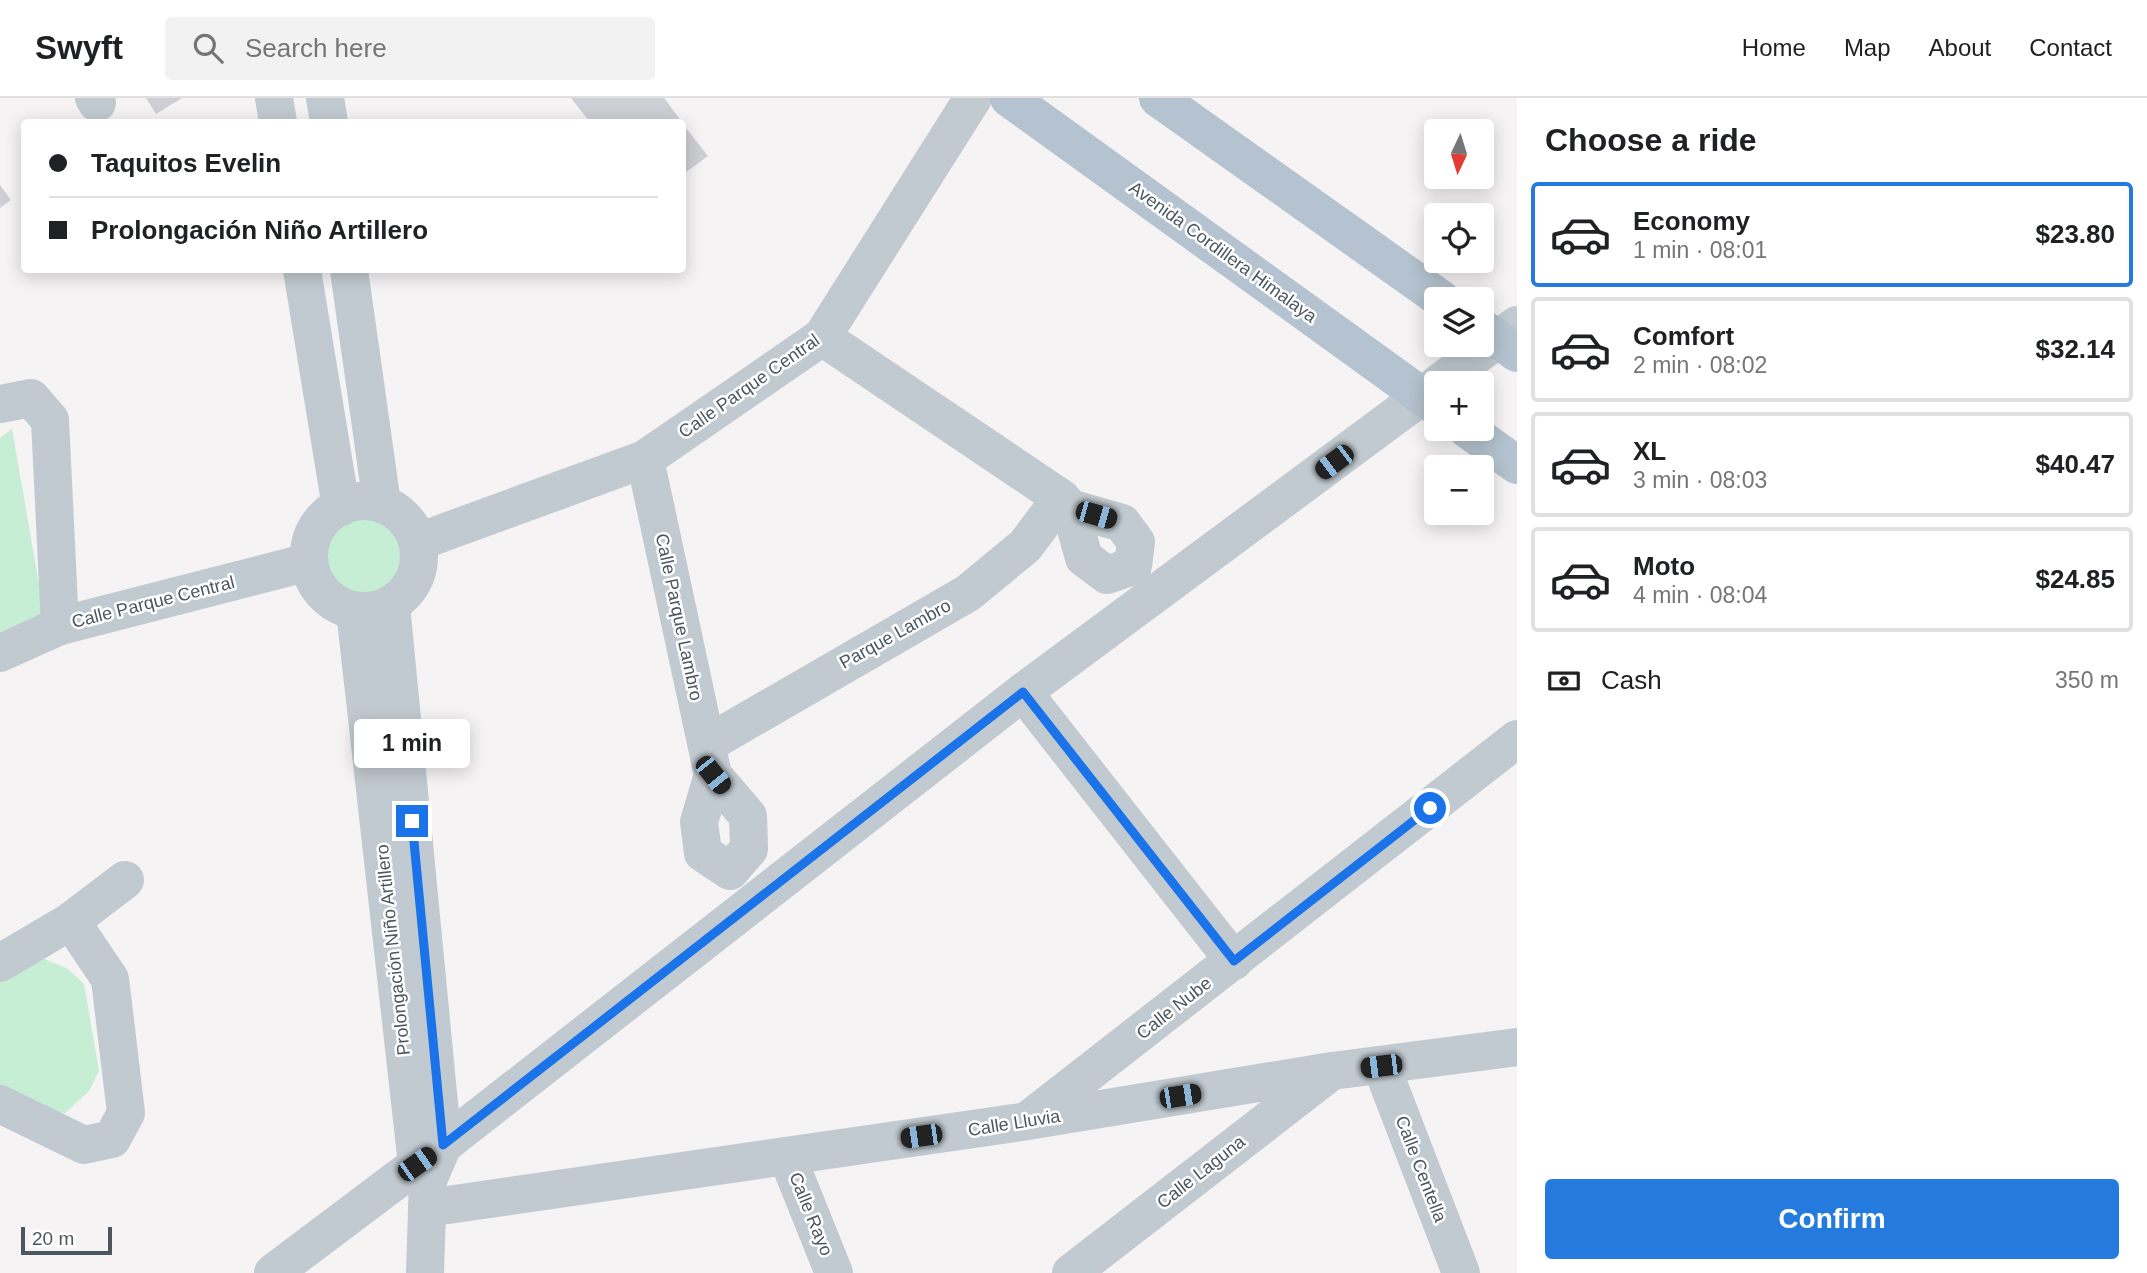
<!DOCTYPE html>
<meta charset="utf-8">
<style>
body{margin:0;font-family:Helvetica,sans-serif;background:#f2f2f2;color:#202124;height:100vh;display:flex;flex-direction:column;font-size:26px;white-space:nowrap}
*{box-sizing:border-box;margin:0}
p{font-size:23px;color:#757577}
.icon{flex:none;width:38px;height:38px;fill:none;stroke:currentColor;stroke-width:2;stroke-linecap:round;stroke-linejoin:round}
.map{position:relative;flex:1;overflow:hidden}
.drawer{display:flex;flex-direction:column;background:#fff;width:630px}
.drawer>*{flex:none}
.hud{position:absolute;left:21px;top:21px;width:665px;height:154px;border-radius:7px;box-shadow:0 4px 18px #0003;display:grid;align-content:center;height:154px;padding:0 28px;background:#fff}
.needle{width:46px;rotate:184deg}
.tools{position:absolute;left:1424px;top:21px;display:grid;gap:14px}
.tools a{display:grid;place-items:center;width:70px;height:70px;border-radius:7px;background:#fff;box-shadow:0 4px 18px #0003;font-size:35px}
.scale{position:absolute;left:21px;bottom:18px;width:91px;box-sizing:border-box;padding-left:7px;border:4px solid #4b565f;border-top:0;font-size:19px;line-height:24px;white-space:nowrap;color:#4b565f;-webkit-text-stroke:5px #fff;paint-order:stroke}
.end{position:absolute;width:32px;height:32px;margin:-16px;border:9px solid #1a73e8;background:#fff;box-shadow:0 0 0 4px #fff}
.from{border-radius:50%}
.bubble{position:absolute;height:49px;border-radius:7px;background:#fff;box-shadow:0 4px 18px #0003;font-size:23px;font-weight:700;line-height:49px;text-align:center}
.car{position:absolute;width:21px;height:42px;margin:-21px -10px;border-radius:9px;box-shadow:0 0 5px 2px #0007;background:linear-gradient(#222 24%,#8ab4d8 0 40%,#222 0 76%,#8ab4d8 0 86%,#222 0)}
.hud b{display:flex;align-items:center;gap:24px;height:66px;font-size:26px}
.hud b+b{border-top:2px solid #e0e0e0}
.hud i{width:18px;height:18px;background:#202124}
ul{padding:0;list-style:none}
li{display:flex;align-items:center;gap:21px;height:105px;margin:0 14px 10px;padding:0 14px;border:4px solid #e0e0e0;border-radius:7px}
li div{flex:1}
li b{display:block;font-size:26px}
li em{font-style:normal;font-weight:700}
li.current{border-color:#247bdd}
li>.icon{width:63px;height:63px;stroke-width:1.5}
h2{padding:0 28px;font-size:32px;line-height:84px}
.pay{display:flex;align-items:center;gap:18px;height:77px;padding:0 28px;font-size:26px}
.pay p{margin-inline-start:auto}
.button{display:flex;gap:14px;margin-top:auto;padding:14px 28px}
.button a{flex:1;height:80px;border-radius:7px;background:#247bdd;color:#fff;font-size:28px;font-weight:700;line-height:80px;text-align:center}
header{display:flex;align-items:center;gap:42px;box-sizing:border-box;height:98px;padding:0 35px;background:#fff;border-bottom:2px solid #e0e0e0}
header strong{font-size:33px}
nav{display:flex;gap:38px;margin-inline-start:auto;font-size:24px}
.search{width:490px;height:63px;background:#f2f2f2;display:flex;align-items:center;gap:18px;box-sizing:border-box;padding:0 24px;border-radius:7px;color:#757577;font-size:26px}
main{display:flex;flex:1;min-height:0}
.map>svg:first-child{display:block}
.green{fill:#c5eed4}
.building{fill:#cdcfd4}
.lines{fill:none;stroke-linecap:round;stroke-linejoin:round}
.minor{stroke:#c1cad0;stroke-width:38}
.major{stroke:#b4c3cf;stroke-width:38}
.route{stroke:#1a73e8;stroke-width:9}
.labels{text-anchor:middle;stroke-width:5;stroke-linejoin:round;paint-order:stroke}
.street-label{font-size:18px;fill:#4b565f;stroke:#fff}
</style>
<header>
<strong>Swyft</strong>
<div class="search"><svg class="icon" aria-label="search" viewBox="0 0 24 24"><circle cx="10" cy="10" r="6"/><path d="M15 15l6 6"/></svg>Search here</div>
<nav><a>Home</a><a>Map</a><a>About</a><a>Contact</a></nav>
</header>
<main>
<div class="map">
<svg width="1517" height="1175" viewBox="0 0 1517 1175">
<rect width="100%" height="100%" fill="#f5f3f3"/>
<!-- green -->
<g class="green">
<path d="M12 331 44 515 0 534V340Z"/>
<circle cx="364" cy="457" r="54"/>
<path d="M22 861H45L68 871 84 886 99 973 89 993 65 1015 43 1013 0 988V878Z"/>
</g>
<!-- building -->
<g class="building">
<path d="M146 0H182L156 16Z"/>
<path d="M571 0H664L682 24H590Z"/>
<path d="M682 25 708 58 682 77Z"/>
<path d="M0 87 11 102 0 110Z"/>
</g>
<g class="lines">
<!-- minor -->
<g class="minor">
<path d="M94 0 97 5"/>
<path d="M274 0 278 24"/>
<path d="M325 0 329 24"/>
<path d="M302 172 341 409"/>
<path d="M349 172 382 406"/>
<path d="M822 239 1061 400 1070 410 1084 460 1107 477 1133 468 1136 444 1122 425 1070 410"/>
<path d="M1439 285 1517 227"/>
<path d="M0 306 31 300 50 322 60 528"/>
<path d="M645 361 713 677 748 718 749 751 730 773 703 755 699 724 713 677"/>
<circle cx="364" cy="458" r="55"/>
<path d="M418 444 645 361 822 239 973 0"/>
<path d="M391 507 443 1047 428 1082 425 1175"/>
<path d="M355 513 417 1066 428 1082"/>
<path d="M0 555 60 528 309 464"/>
<path d="M1023 594 1234 863"/>
<path d="M707 646 968 495 1025 448 1061 400"/>
<path d="M0 865 71 823 125 782"/>
<path d="M1381 967 1461 1175"/>
<path d="M0 1006 84 1047 112 1041 126 1015 110 881 71 823"/>
<path d="M1032 1019 1517 641"/>
<path d="M787 1058 834 1175"/>
<path d="M427 1110 1028 1023 1332 973 1517 949"/>
<path d="M273 1175 443 1047 1023 594 1437 287"/>
<path d="M1071 1175 1328 976"/>
</g>
<!-- major -->
<g class="major">
<path d="M1009 0 1437 309"/>
<path d="M1158 0 1441 201"/>
<path d="M1482 230 1517 255"/>
<path d="M1467 331 1517 367"/>
</g>
</g>
<g class="lines">
<!-- route -->
<path class="route" d="M412 723 443 1047 1023 594 1234 863 1430 710"/>
</g>
<g class="labels">
<!-- street labels -->
<g class="street-label">
<text transform="translate(1223 154) rotate(36)" y="6">Avenida Cordillera Himalaya</text>
<text transform="translate(749 288) rotate(-35)" y="6">Calle Parque Central</text>
<text transform="translate(153 504) rotate(-14)" y="6">Calle Parque Central</text>
<text transform="translate(679 519) rotate(78)" y="6">Calle Parque Lambro</text>
<text transform="translate(895 536) rotate(-29)" y="6">Parque Lambro</text>
<text transform="translate(393 852) rotate(-96)" y="6">Prolongación Niño Artillero</text>
<text transform="translate(1174 910) rotate(-38)" y="6">Calle Nube</text>
<text transform="translate(1014 1025) rotate(-9)" y="6">Calle Lluvia</text>
<text transform="translate(1421 1071) rotate(69)" y="6">Calle Centella</text>
<text transform="translate(1201 1074) rotate(-38)" y="6">Calle Laguna</text>
<text transform="translate(811 1116) rotate(68)" y="6">Calle Rayo</text>
</g>
</g>
</svg>
<div class="tools">
<a><svg class="needle" viewBox="-14 -14 28 28"><path d="M0-13l5 13h-10z" fill="#e53935"/><path d="M0 13l5-13h-10z" fill="#757577"/></svg></a>
<a><svg class="icon" aria-label="locate" viewBox="0 0 24 24"><circle cx="12" cy="12" r="6"/><path d="M12 2v4M12 18v4M2 12h4M18 12h4"/></svg></a>
<a><svg class="icon" aria-label="layers" viewBox="0 0 24 24"><path d="M12 4l9 5-9 5-9-5zM3 14l9 5 9-5"/></svg></a>
<a>+</a>
<a>−</a>
</div>
<div class="scale">20 m</div>
<i class="end from" style="left:1430px;top:710px"></i>
<i class="end" style="left:412px;top:723px"></i>
<div class="bubble" style="left:354px;top:621px;width:116px">1 min</div>
<i class="car" style="left:1334px;top:364px;rotate:233deg"></i>
<i class="car" style="left:1096px;top:417px;rotate:106deg"></i>
<i class="car" style="left:713px;top:677px;rotate:141deg"></i>
<i class="car" style="left:1381px;top:968px;rotate:263deg"></i>
<i class="car" style="left:1180px;top:998px;rotate:81deg"></i>
<i class="car" style="left:921px;top:1038px;rotate:262deg"></i>
<i class="car" style="left:417px;top:1066px;rotate:55deg"></i>
<div class="hud">
<b><i class="from"></i>Taquitos Evelin</b>
<b><i></i>Prolongación Niño Artillero</b>
</div>
</div>
<section class="drawer">
<h2>Choose a ride</h2>
<ul>
<li class="current"><svg class="icon" aria-label="car" viewBox="0 0 24 24"><path d="M5 17H2v-5l4-1 3-4h7l3 4 3 1v5h-3M9 17h6M6 11h13"/><circle cx="7" cy="17" r="2"/><circle cx="17" cy="17" r="2"/></svg><div><b>Economy</b><p>1 min · 08:01</p></div><em>$23.80</em></li>
<li><svg class="icon" aria-label="car" viewBox="0 0 24 24"><path d="M5 17H2v-5l4-1 3-4h7l3 4 3 1v5h-3M9 17h6M6 11h13"/><circle cx="7" cy="17" r="2"/><circle cx="17" cy="17" r="2"/></svg><div><b>Comfort</b><p>2 min · 08:02</p></div><em>$32.14</em></li>
<li><svg class="icon" aria-label="car" viewBox="0 0 24 24"><path d="M5 17H2v-5l4-1 3-4h7l3 4 3 1v5h-3M9 17h6M6 11h13"/><circle cx="7" cy="17" r="2"/><circle cx="17" cy="17" r="2"/></svg><div><b>XL</b><p>3 min · 08:03</p></div><em>$40.47</em></li>
<li><svg class="icon" aria-label="car" viewBox="0 0 24 24"><path d="M5 17H2v-5l4-1 3-4h7l3 4 3 1v5h-3M9 17h6M6 11h13"/><circle cx="7" cy="17" r="2"/><circle cx="17" cy="17" r="2"/></svg><div><b>Moto</b><p>4 min · 08:04</p></div><em>$24.85</em></li>
</ul>
<div class="pay"><svg class="icon" aria-label="cash" viewBox="0 0 24 24"><path d="M3 7h18v10H3z"/><circle cx="12" cy="12" r="2"/></svg>Cash<p>350 m</p></div>
<div class="button"><a>Confirm</a></div>
</section>
</main>
